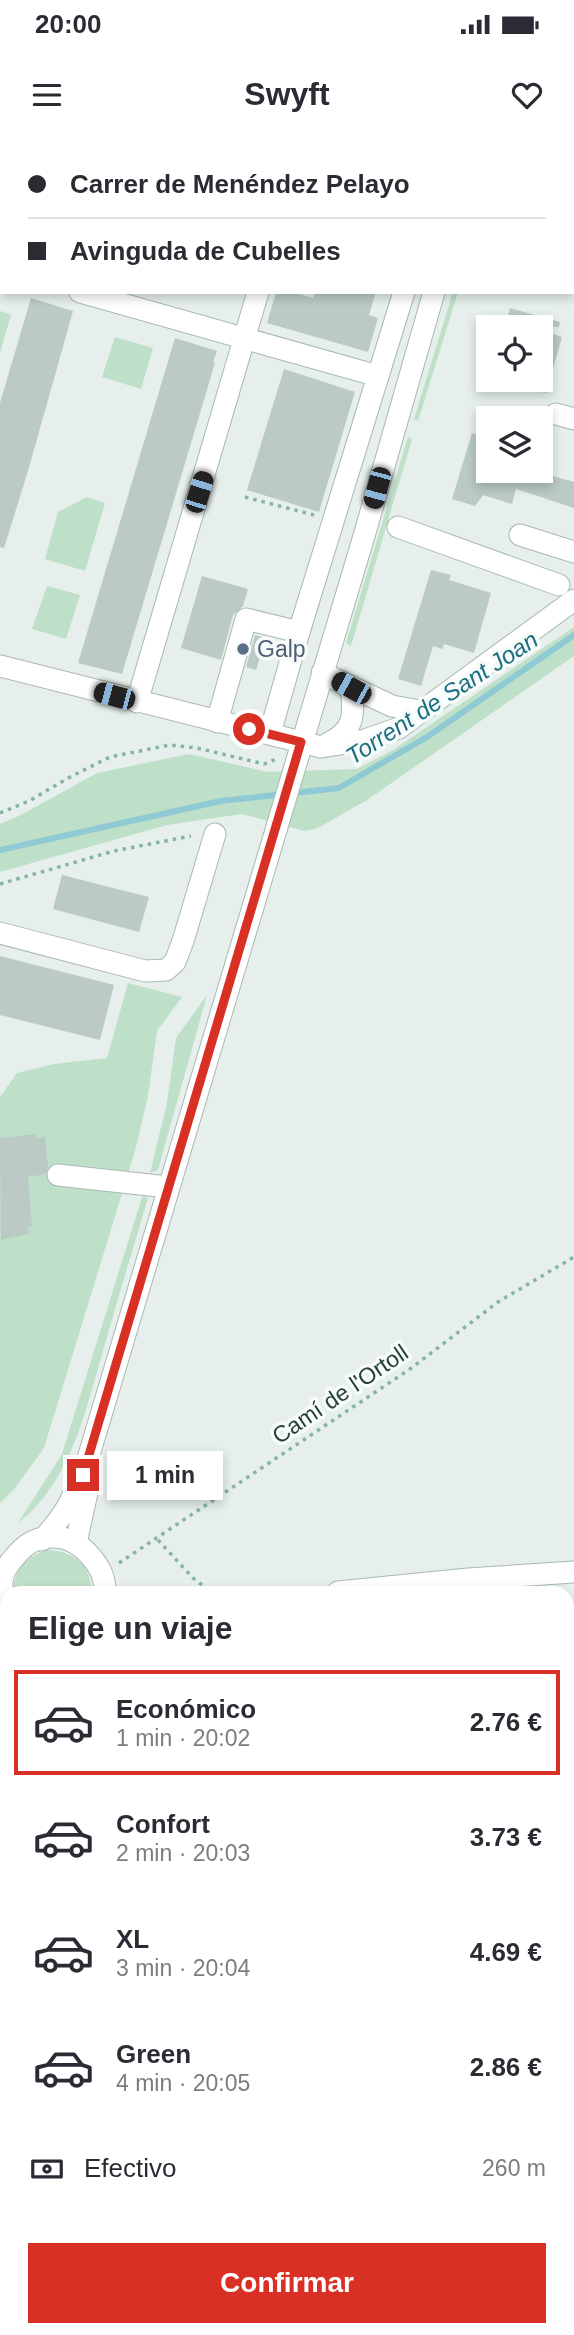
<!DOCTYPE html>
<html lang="es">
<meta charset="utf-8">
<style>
body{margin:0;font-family:Arial,sans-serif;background:#f7f7f7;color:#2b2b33;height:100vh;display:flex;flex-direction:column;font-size:26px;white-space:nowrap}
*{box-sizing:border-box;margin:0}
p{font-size:23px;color:#7c7c81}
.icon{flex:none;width:38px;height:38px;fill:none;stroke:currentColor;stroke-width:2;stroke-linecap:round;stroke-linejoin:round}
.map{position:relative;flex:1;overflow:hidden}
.details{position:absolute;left:0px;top:1446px;width:574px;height:751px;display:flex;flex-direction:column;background:#fff;border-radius:21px 21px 0 0;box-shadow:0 4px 10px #0003}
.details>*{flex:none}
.guide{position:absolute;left:0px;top:0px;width:574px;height:154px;box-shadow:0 4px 10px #0003;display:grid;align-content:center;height:154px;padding:0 28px;background:#fff}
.fabs{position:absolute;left:476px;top:175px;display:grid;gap:14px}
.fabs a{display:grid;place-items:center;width:77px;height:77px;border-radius:0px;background:#fff;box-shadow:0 4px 10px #0003;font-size:35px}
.end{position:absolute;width:32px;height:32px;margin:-16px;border:9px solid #d93025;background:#fff;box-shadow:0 0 0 4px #fff}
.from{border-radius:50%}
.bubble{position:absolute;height:49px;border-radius:0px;background:#fff;box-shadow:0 4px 10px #0003;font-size:23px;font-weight:800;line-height:49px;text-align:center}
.car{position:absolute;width:21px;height:42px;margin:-21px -10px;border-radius:9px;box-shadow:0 0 5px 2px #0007;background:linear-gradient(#222 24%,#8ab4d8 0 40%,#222 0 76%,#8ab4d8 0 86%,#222 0)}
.guide b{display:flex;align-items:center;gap:24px;height:66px;font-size:26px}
.guide b+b{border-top:2px solid #e1e1e2}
.guide i{width:18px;height:18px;background:#2b2b33}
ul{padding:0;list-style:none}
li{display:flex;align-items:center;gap:21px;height:105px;margin:0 14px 10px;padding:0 14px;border:4px solid transparent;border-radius:0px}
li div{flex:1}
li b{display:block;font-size:26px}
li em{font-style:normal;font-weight:800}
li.on{border-color:#d93025}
li>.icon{width:63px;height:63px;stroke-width:1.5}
h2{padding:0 28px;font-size:32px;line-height:84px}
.pay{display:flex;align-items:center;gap:18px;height:77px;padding:0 28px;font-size:26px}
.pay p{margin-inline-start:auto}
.cta{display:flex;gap:14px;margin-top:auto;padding:14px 28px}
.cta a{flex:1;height:80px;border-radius:0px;background:#d93025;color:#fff;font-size:28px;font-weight:800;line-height:80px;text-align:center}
.status{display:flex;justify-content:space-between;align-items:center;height:49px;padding:0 35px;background:#fff;direction:ltr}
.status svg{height:19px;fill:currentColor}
header{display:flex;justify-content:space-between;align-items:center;height:91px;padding:0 28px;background:#fff;font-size:32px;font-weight:800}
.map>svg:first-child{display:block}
.green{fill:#bfe0c8}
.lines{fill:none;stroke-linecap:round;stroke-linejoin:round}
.stream{stroke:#8ec9d4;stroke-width:6}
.building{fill:#bbcac4}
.minor-casing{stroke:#a8b8b2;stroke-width:23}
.path{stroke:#86b3a5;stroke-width:3.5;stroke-dasharray:3.5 5;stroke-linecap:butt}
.minor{stroke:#fff;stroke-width:21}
.route{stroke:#d93025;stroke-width:9}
.service-dot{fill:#5c6f8a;stroke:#f7fbf9;stroke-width:2.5}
.labels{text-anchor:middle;stroke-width:7;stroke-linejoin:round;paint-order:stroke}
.service-label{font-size:23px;fill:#4e5e75;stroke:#f7fbf9;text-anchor:start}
.street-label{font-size:23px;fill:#24423a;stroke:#f7fbf9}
.water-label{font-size:24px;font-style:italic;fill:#1c6f80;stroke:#f7fbf9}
</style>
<div class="status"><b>20:00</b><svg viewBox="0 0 49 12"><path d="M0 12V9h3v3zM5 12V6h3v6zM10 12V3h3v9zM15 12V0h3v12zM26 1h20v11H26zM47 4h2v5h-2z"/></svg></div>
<header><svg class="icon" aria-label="menu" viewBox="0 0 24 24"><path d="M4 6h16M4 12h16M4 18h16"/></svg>Swyft<svg class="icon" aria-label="heart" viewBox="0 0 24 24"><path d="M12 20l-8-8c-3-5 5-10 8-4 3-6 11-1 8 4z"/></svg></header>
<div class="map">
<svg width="574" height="2195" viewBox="0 0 574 2195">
<rect width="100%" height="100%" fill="#e6efeb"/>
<!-- green -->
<g class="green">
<path d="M453 152H458L418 281 414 279Z"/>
<path d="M0 171 11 175 0 213Z"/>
<path d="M115 197 153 208 141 249 102 237Z"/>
<path d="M373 286 297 539 293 537Z"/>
<path d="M408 297 412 299 351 506 346 503Z"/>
<path d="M87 357 105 363 85 431 45 419 58 372Z"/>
<path d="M47 446 80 455 66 499 32 489Z"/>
<path d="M574 487V516L367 660 316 689 304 691 242 674 167 685 0 732V684L21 675 97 633 189 614 268 632 357 629 393 610Z"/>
<path d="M128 843 182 857 157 891 148 956 135 1011 44 1308 15 1348 0 1363V957L17 933 54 924 107 918Z"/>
<path d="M207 855 158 1030 150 1033 167 963 176 898Z"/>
<path d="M143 1054 148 1058C134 1105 120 1151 107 1197 88 1261 73 1341 18 1383L62 1314Z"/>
<path d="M48 1410C73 1411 92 1425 91 1452H14C12 1430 27 1416 48 1410Z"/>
</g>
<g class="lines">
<!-- stream -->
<path class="stream" d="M0 710 221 661 339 648 427 597 574 495"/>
</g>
<!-- building -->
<g class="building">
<path d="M276 152H293L313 158 315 152H376L369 175 378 178 368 212 267 183Z"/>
<path d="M31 158 73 171 28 331 4 408 0 407V263Z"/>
<path d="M510 168 560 182 559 187H505Z"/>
<path d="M541 190 562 197 546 253 541 252Z"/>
<path d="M175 198 217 211 213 222 215 223 122 534 78 523Z"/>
<path d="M284 229 355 252 319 372 247 350Z"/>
<path d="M472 293 488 298V331H535L574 342V368L516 349 512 364 483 355 475 366 452 359Z"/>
<path d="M431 430 451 435 449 440 491 453 474 513 444 504 442 509 433 506 421 546 398 539Z"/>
<path d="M202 436 248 449 243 466 233 475 221 520 181 508Z"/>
<path d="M255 495 266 498 256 530 246 527Z"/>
<path d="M62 735 149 757 139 792 53 769Z"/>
<path d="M0 816 114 845 100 900 0 875Z"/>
<path d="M36 994 37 999 45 996 48 1027 45 1034 28 1037 32 1087H28L29 1094 1 1100 0 998Z"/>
</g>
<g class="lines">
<!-- minor casing -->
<g class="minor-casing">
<g id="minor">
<path d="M59 2 60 0"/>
<path d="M296 2 297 0"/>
<path d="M450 2 451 0"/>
<path d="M479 2V0"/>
<path d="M0 97 2 94"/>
<path d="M0 130H2"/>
<path d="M80 152 378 236"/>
<path d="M556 274 574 279"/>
<path d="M398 387 559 445"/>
<path d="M520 395 574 412"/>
<path d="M0 526 321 607 365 600 399 588 574 460"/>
<path d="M322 533 392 566 421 571"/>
<path d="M137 562 258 152"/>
<path d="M217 582 246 479 299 492"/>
<path d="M270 593 298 495 404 152"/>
<path d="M327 604C354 591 355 576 351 548"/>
<path d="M0 793 145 831 166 830 175 822 183 801 215 694"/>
<path d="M58 1035 168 1047"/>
<path d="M42 1400C53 1388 63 1376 70 1362 75 1352 76 1344 83 1335L364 396 434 152"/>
<path d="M76 1403 88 1348 85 1340"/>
<path d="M338 1452 468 1439 574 1432"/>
<path d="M7 1473C4 1462 0 1447 3 1436 5 1427 12 1420 18 1413 40 1389 72 1393 92 1418 101 1429 105 1438 105 1452"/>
<path d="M0 1596 7 1590"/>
<path d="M0 1678 7 1627"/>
</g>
</g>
<!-- path -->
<g class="path">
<path d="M324 0 330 2"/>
<path d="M245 357 314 375"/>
<path d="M0 673 29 661 70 637 110 617 170 605 197 608 264 624 276 619"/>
<path d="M0 744 114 711 191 696"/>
<path d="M158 1400 193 1438 211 1452"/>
<path d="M119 1423 410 1229 498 1162 574 1117"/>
<path d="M0 1525 7 1528"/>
<path d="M0 1769 7 1770"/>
<path d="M0 1890 7 1889"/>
<path d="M150 2189 151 2195"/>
</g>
<!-- minor -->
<use href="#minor" class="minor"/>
</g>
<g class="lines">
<!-- route -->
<path class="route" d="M83 1335 301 602 249 589"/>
</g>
<!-- markers -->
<circle class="service-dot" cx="243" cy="509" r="7"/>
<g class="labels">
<!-- service labels -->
<g class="service-label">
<text x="257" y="517">Galp</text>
</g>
<!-- street labels -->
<g class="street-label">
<text transform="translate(340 1254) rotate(-34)" y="8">Camí de l'Ortoll</text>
</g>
<!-- water labels -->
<g class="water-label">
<text transform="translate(442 558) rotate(-33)" y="8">Torrent de Sant Joan</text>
</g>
</g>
</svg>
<div class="fabs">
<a><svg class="icon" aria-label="locate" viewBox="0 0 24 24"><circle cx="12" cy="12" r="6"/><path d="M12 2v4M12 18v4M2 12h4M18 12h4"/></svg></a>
<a><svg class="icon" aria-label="layers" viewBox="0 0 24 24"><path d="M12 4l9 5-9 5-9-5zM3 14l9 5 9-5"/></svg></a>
</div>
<i class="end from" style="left:249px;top:589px"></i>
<i class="end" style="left:83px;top:1335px"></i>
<div class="bubble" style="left:107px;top:1311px;width:116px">1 min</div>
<i class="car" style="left:377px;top:348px;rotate:195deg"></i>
<i class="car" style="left:199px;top:352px;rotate:17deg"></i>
<i class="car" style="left:351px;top:548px;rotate:299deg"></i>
<i class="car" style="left:114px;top:556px;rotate:285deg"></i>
<div class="guide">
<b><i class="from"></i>Carrer de Menéndez Pelayo</b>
<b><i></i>Avinguda de Cubelles</b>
</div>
<section class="details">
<h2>Elige un viaje</h2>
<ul>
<li class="on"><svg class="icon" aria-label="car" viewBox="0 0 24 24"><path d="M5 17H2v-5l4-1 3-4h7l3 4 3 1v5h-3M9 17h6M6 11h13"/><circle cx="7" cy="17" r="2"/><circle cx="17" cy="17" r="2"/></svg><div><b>Económico</b><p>1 min · 20:02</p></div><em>2.76 €</em></li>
<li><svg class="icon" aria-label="car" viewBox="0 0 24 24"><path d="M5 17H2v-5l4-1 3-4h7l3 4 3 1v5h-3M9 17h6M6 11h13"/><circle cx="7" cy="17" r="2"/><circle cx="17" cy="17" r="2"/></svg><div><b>Confort</b><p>2 min · 20:03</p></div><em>3.73 €</em></li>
<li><svg class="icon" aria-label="car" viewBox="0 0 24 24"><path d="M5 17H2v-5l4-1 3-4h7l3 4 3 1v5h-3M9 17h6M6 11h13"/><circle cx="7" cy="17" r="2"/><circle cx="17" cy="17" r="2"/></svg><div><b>XL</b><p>3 min · 20:04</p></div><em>4.69 €</em></li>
<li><svg class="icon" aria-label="car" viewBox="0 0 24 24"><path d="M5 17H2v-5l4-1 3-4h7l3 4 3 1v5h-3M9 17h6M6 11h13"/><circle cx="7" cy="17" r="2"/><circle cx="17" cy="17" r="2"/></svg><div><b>Green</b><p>4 min · 20:05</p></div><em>2.86 €</em></li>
</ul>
<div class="pay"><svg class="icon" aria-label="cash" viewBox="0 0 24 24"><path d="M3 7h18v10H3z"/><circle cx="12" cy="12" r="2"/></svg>Efectivo<p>260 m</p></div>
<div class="cta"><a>Confirmar</a></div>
</section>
</div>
